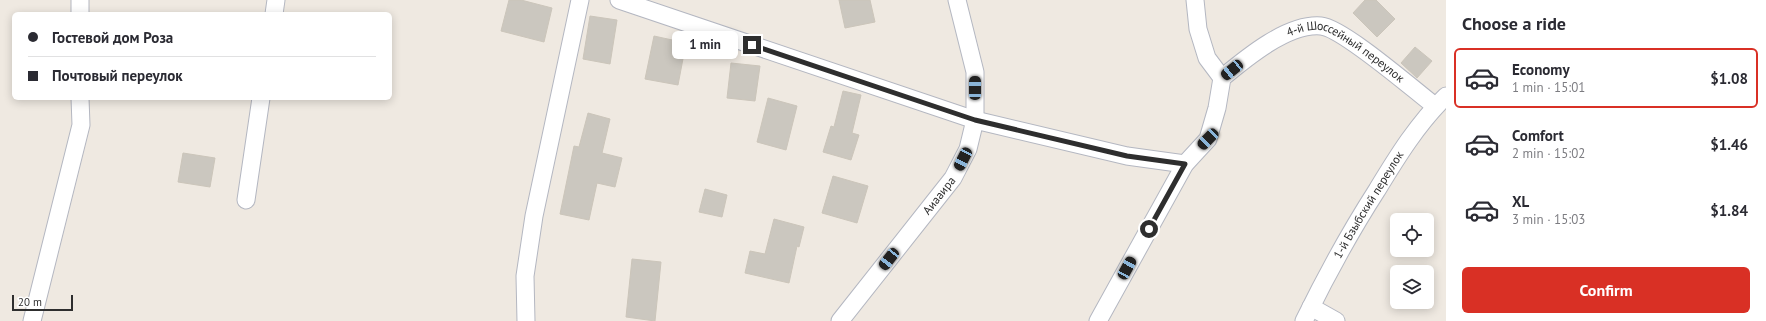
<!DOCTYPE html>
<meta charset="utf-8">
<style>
body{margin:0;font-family:"PT Sans",sans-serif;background:#f7f7f7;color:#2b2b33;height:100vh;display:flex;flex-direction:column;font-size:15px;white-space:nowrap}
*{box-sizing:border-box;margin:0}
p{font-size:13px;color:#7c7c81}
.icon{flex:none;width:22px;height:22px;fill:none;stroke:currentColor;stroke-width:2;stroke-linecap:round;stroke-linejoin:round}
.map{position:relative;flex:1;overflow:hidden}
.drawer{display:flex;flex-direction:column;background:#fff;width:320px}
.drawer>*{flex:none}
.hud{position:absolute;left:12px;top:12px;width:380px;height:88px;border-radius:6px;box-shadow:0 2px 10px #0003;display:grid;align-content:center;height:88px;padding:0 16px;background:#fff}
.tools{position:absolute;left:1390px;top:213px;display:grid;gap:8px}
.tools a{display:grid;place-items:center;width:44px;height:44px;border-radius:6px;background:#fff;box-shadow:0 2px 10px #0003;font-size:20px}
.scale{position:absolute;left:12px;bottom:10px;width:61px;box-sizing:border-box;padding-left:4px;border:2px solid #2e2e2e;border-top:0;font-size:11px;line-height:14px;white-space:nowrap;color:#2e2e2e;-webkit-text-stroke:3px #fff;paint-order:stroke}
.end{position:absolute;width:18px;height:18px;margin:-9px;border:5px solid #2e2e2e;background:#fff;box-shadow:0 0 0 2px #fff}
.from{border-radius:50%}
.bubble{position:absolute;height:28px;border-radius:6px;background:#fff;box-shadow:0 2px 10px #0003;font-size:13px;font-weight:700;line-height:28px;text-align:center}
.car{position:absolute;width:12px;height:24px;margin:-12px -6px;border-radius:5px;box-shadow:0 0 3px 1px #0007;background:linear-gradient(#222 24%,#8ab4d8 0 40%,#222 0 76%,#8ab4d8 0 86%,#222 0)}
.hud b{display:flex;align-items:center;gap:14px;height:38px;font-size:15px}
.hud b+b{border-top:1px solid #e1e1e2}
.hud i{width:10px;height:10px;background:#2b2b33}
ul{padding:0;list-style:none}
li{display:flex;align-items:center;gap:12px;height:60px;margin:0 8px 6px;padding:0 8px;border:2px solid transparent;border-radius:6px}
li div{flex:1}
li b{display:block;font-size:15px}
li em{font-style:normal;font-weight:700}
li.active{border-color:#d93025}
li>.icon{width:36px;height:36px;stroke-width:1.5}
h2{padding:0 16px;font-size:18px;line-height:48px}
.action{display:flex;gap:8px;margin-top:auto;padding:8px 16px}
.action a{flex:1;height:46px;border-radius:6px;background:#d93025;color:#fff;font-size:16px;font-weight:700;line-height:46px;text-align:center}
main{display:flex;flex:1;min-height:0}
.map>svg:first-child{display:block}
.building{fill:#cbc7bf;stroke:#cbc5ba}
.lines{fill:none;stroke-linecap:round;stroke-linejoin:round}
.street-casing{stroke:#b4b7c1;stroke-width:19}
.street{stroke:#fff;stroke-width:17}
.route{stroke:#2e2e2e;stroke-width:5}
.labels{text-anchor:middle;stroke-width:4;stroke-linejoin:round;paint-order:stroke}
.street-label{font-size:12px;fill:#2e2e2e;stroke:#fff}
</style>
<main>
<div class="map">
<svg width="1446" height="321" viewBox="0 0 1446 321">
<rect width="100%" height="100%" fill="#efe9e1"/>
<!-- building -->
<g class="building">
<path d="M509 0H521L552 8 544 42 501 31Z"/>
<path d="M839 0H870L875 22 845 28Z"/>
<path d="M1365 0H1376L1395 19 1377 37 1353 13Z"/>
<path d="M590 16 617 20 610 64 583 59Z"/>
<path d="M654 36 686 43 678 85 645 79Z"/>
<path d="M1415 47 1432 61 1417 78 1401 63Z"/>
<path d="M731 63 760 66 755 101 727 98Z"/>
<path d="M843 91 861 95 852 133 859 135 851 160 823 152 831 126 834 127Z"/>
<path d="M768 98 797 106 786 150 757 142Z"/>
<path d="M588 113 610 119 602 153 622 158 615 187 597 183 589 220 560 214 574 146 579 147Z"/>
<path d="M183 153 215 158 210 187 178 182Z"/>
<path d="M833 176 868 186 857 223 822 213Z"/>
<path d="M705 189 727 195 722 217 699 212Z"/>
<path d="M774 219 804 227 799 247 797 246 789 283 745 273 750 251 765 254Z"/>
<path d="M632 259 661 262 655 321 626 317Z"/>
</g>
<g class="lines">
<!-- street casing -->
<g class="street-casing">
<g id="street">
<path d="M80 0V14"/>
<path d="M619 0 975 120 1127 156 1185 164"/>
<path d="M1195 0 1198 29 1207 58 1222 78"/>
<path d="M274 14 276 0"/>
<path d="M246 200 261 98"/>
<path d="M1311 307 1336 321"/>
<path d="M32 321 81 125 80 98"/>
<path d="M526 321 525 276 534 216 580 0"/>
<path id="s1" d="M840 321 953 178 968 149 975 120V72L957 0"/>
<path id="s2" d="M1098 321 1185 164 1208 139 1217 108 1222 78C1246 58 1288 23 1321 26 1343 28 1414 90 1435 106"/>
<path id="s3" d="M1304 321C1326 276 1350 232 1377 190 1397 157 1418 123 1446 96"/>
</g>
</g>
<!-- street -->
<use href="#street" class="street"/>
</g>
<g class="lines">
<!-- route -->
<path class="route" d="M752 45 975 120 1127 156 1185 164 1149 229"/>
</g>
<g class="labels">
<!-- street labels -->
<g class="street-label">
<text dy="4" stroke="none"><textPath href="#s2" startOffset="422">4-й Шоссейный переулок</textPath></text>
<text dy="4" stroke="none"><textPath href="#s1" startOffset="160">Аиааира</textPath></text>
<text dy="4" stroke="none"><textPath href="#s3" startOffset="133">1-й Бзыбский переулок</textPath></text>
</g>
</g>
</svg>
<div class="tools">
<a><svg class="icon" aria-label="locate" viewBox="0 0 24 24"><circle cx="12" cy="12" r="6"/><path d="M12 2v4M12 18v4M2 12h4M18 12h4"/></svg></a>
<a><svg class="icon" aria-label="layers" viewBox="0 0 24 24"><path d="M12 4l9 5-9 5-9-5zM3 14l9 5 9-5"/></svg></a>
</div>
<div class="scale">20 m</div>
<i class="end from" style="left:1149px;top:229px"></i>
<i class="end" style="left:752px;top:45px"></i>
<div class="bubble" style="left:672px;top:31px;width:66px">1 min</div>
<i class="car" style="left:1232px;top:70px;rotate:231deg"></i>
<i class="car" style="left:975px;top:88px;rotate:0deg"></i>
<i class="car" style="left:1208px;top:139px;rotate:224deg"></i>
<i class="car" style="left:963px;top:159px;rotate:207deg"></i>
<i class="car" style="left:889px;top:259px;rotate:218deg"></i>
<i class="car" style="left:1127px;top:268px;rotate:29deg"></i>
<div class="hud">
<b><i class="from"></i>Гостевой дом Роза</b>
<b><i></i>Почтовый переулок</b>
</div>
</div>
<section class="drawer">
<h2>Choose a ride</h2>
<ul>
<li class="active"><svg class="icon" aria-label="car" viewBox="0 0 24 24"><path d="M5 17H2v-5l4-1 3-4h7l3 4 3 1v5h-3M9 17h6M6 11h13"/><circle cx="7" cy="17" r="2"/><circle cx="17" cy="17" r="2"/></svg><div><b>Economy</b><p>1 min · 15:01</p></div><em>$1.08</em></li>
<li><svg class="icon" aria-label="car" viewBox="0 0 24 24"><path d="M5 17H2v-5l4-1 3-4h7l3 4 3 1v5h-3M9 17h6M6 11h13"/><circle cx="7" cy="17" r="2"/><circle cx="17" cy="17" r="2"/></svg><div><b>Comfort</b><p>2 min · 15:02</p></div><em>$1.46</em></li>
<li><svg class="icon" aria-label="car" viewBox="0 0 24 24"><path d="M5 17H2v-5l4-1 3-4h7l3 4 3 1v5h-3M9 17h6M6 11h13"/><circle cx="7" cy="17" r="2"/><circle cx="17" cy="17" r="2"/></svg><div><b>XL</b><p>3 min · 15:03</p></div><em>$1.84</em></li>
</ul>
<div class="action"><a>Confirm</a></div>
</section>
</main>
